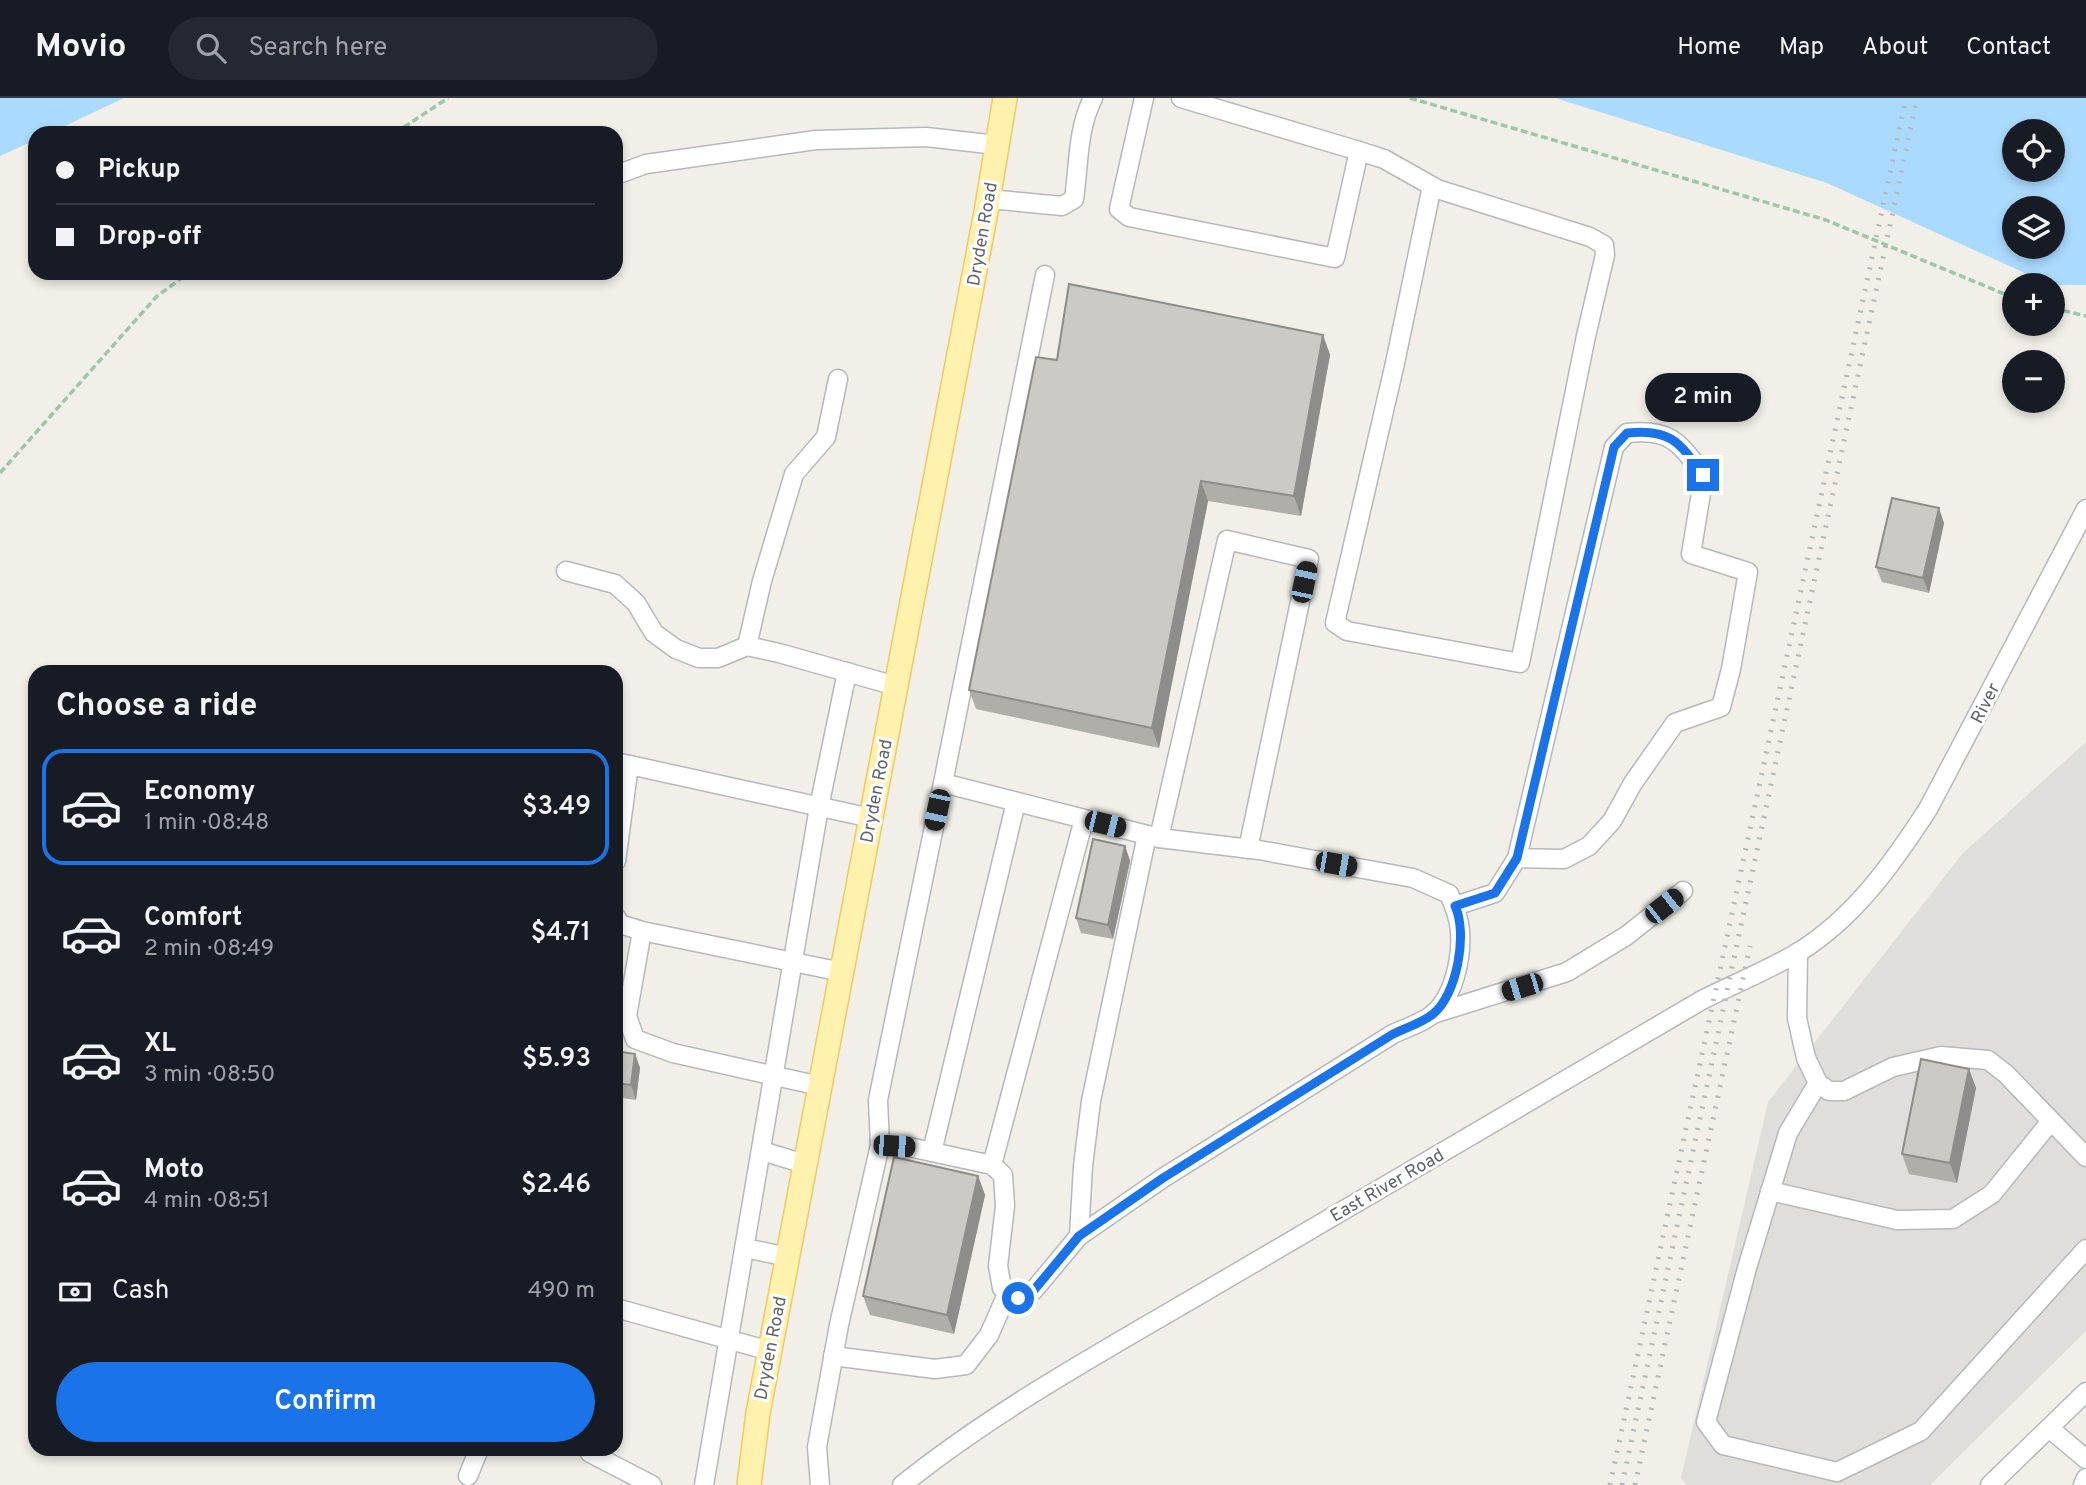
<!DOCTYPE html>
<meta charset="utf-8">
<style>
body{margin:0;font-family:Overpass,sans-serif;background:#242831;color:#f1f3f6;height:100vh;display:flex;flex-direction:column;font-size:26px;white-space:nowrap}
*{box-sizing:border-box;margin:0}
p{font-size:23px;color:#9ea1a6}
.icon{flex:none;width:38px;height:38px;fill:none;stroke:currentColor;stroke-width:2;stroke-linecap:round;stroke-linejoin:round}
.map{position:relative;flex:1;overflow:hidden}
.drawer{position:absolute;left:28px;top:567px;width:595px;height:791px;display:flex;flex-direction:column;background:#171b24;border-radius:21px;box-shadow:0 4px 10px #0003}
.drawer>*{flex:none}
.guide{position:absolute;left:28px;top:28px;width:595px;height:154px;border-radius:21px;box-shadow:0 4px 10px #0003;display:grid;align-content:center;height:154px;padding:0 28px;background:#171b24}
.tools{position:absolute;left:2002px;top:21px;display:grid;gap:14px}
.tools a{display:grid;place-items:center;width:63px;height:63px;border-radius:50%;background:#171b24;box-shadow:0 4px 10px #0003;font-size:35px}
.end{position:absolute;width:32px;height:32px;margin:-16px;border:9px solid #1a73e8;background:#fff;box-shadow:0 0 0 4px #fff}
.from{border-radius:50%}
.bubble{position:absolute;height:49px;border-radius:24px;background:#171b24;box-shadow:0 4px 10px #0003;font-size:23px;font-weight:600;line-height:49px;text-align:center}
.car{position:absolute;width:21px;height:42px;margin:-21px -10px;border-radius:9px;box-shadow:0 0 5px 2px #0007;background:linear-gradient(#222 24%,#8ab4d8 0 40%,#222 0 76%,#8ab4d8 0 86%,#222 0)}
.guide b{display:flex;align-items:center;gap:24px;height:66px;font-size:26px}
.guide b+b{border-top:2px solid #363941}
.guide i{width:18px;height:18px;background:#f1f3f6}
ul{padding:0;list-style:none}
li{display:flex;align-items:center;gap:21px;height:116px;margin:0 14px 10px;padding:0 14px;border:4px solid transparent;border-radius:21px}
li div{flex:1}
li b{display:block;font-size:26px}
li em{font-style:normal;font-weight:600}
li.current{border-color:#1a73e8}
li>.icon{width:63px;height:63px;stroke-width:1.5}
h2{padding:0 28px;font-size:32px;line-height:84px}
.pay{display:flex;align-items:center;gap:18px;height:77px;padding:0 28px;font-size:26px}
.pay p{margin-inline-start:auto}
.action{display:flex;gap:14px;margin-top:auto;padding:14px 28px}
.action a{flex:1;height:80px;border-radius:42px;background:#1a73e8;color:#fff;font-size:28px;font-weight:600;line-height:80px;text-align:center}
header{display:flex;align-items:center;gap:42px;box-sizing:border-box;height:98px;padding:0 35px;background:#171b24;border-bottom:2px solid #363941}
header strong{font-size:33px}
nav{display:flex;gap:38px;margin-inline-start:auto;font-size:24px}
.search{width:490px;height:63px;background:#242831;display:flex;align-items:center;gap:18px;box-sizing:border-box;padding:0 24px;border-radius:38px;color:#9ea1a6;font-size:26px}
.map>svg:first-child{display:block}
.industrial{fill:#e0deda}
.water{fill:#aadaff;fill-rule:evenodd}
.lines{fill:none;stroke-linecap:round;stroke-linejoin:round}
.minor-casing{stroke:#b5b8bc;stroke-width:21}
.major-casing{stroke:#f2c960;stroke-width:26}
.path{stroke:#9cc7a9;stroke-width:3.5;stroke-dasharray:7 3.5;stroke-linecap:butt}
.minor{stroke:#fff;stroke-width:18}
.major{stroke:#fff2af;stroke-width:23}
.rail{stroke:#b6b7b8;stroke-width:5;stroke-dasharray:2 9;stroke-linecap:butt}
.wall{fill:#afaea9}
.shaded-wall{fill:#8f8d8a}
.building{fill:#cccac5;stroke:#8f8d8a;stroke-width:2}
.route{stroke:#1a73e8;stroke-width:9}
.labels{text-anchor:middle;stroke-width:6;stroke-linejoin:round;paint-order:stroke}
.street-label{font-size:18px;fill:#5f6368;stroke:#fff}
</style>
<header>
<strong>Movio</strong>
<div class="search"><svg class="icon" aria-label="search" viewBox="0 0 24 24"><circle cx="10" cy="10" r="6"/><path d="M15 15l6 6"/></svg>Search here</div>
<nav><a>Home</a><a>Map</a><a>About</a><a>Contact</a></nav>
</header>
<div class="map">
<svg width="2086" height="1387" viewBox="0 0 2086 1387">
<rect width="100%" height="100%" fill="#f1efe8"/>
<!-- industrial -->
<path class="industrial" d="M2086 644V1233L1930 1387H1687L1681 1380 1768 1004 1963 755Z"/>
<!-- water -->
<g class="water">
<path d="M0 0H124L50 35H35V42L0 58Z"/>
<path d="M1555 0H2086V187H2051L1827 85ZM2014 33H2053V72H2014ZM2014 110H2053V149H2014Z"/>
</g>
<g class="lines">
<!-- minor casing -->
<g class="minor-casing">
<g id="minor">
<path d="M1144 0 1119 111 1129 119 1335 160 1359 53"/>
<path d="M1181 0 1359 53 1384 61 1432 88 1437 91 1590 139 1604 147 1605 157 1586 238 1520 565 1347 533 1335 525 1395 265 1432 88"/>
<path d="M616 77 646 66 816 42 926 39 997 47"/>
<path d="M989 101 1062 108 1074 101C1079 67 1077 32 1093 0"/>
<path d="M838 281 826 339 794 376 762 483 747 548 779 555 896 588"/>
<path d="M566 473 615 486 636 505 654 535 676 551 699 560H718L747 548"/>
<path d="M616 664 871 720"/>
<path d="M943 685 1045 177"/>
<path d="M1159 740 1227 442 1309 461 1248 751"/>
<path d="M616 763 629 667"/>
<path d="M1455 808 1495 795 1517 760 1614 349 1627 335C1671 330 1679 345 1704 377L1691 456 1748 474 1731 571 1721 609 1675 625 1633 685 1612 723 1589 748 1564 761 1517 760"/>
<path d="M616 819 620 826 642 833 842 874"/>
<path d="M642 833 627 918 635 941 673 955 820 988"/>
<path d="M1798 854 1797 920 1806 960 1818 985 1829 993H1844L1893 969 1941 958 1988 962 2006 976 2086 1059"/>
<path d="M1433 916 1567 874 1626 838 1683 793"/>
<path d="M1818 985 1788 1035 1747 1170 1706 1324 1723 1347 1837 1374 1921 1333 2086 1151"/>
<path d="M762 1053 805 1066"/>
<path d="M932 1054 1016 704"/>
<path d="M992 1067 1084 721"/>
<path d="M1770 1093 1897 1122 1953 1121 1992 1096 2051 1023"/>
<path d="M1079 1138 1083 1068 1091 1003 1147 737"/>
<path d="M745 1150 788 1159"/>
<path d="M616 1210 770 1253"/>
<path d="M833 1258 935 1271 966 1267 989 1237 1008 1194"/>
<path d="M2049 1330 2086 1361"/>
<path d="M590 1355 652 1387"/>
<path d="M468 1378 479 1351"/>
<path d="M704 1387 819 709 847 574"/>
<path d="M820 1387 817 1349 839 1227 880 1047 909 1049 992 1067 1003 1077 1005 1108 998 1168 1002 1190 1018 1200 1034 1192 1079 1138 1163 1080 1393 936C1405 930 1423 925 1433 916 1454 899 1462 859 1460 833 1459 820 1455 809 1449 796L1413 780 1259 752 1159 740 943 685 878 1002 880 1047"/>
<path d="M902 1387C1002 1307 1118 1245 1228 1180 1386 1088 1544 995 1702 902 1734 886 1768 872 1799 854 1855 819 1893 765 1928 711L2086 411"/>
<path d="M1990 1387 2086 1294"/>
<path d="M2083 1387 2086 1380"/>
</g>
</g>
<!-- major casing -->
<g class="major-casing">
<path id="major" d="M749 1387 758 1315 986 114 1005 0"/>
</g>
<!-- path -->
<g class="path">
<path d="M1410 0 1826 122 2014 200"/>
<path d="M395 35 448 0"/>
<path d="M2053 210 2086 218"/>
<path d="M0 375 157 198 189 175"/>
</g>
<!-- minor -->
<use href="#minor" class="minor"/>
<!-- major -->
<use href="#major" class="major"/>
<!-- rail -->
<g class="rail">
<path d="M1610 1387 1906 0"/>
<path d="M1622 1387 1917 0"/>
<path d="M1635 1387 1750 848"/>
</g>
</g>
<!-- wall -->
<g class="wall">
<path d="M1323 237 1330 257 1301 418 1208 403 1159 650 976 611 969 592 1057 262Z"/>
<path d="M1944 425 1929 495 1882 484 1876 469Z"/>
<path d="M1125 748 1130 763 1113 841 1081 835 1076 820Z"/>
<path d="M616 953 635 956 640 970 636 1002 616 999Z"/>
<path d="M1969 971 1976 990 1957 1085 1909 1076 1902 1056Z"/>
<path d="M978 1078 985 1097 954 1236 870 1217 863 1198Z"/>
</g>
<!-- shaded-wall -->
<g class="shaded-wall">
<path d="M1323 237 1330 257 1301 418 1294 398Z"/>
<path d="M1201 383 1208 403 1159 650 1152 630Z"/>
<path d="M1939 410 1944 425 1929 495 1923 480Z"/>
<path d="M1125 748 1130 763 1113 841 1108 827Z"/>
<path d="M635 956 640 970 636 1002 631 987Z"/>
<path d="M1969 971 1976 990 1957 1085 1950 1065Z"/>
<path d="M978 1078 985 1097 954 1236 947 1217Z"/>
</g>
<!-- building -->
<g class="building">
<path d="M1069 186 1323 237 1294 398 1201 383 1152 630 969 592 1036 259 1057 262Z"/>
<path d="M1892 400 1939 410 1923 480 1876 469Z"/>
<path d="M1093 741 1125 748 1108 827 1076 820Z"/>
<path d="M616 953 635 956 631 987 616 985Z"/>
<path d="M1921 961 1969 971 1950 1065 1902 1056Z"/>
<path d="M894 1059 978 1078 947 1217 863 1198Z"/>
</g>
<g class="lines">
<!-- route -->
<path class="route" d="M1018 1200 1034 1192 1079 1138 1163 1080 1393 936C1405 930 1422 925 1433 916 1457 897 1468 835 1455 808L1495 795 1517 760 1614 349 1627 335C1671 330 1680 345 1703 377"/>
</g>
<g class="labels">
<!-- street labels -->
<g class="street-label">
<text transform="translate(982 136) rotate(-80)" y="6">Dryden Road</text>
<text transform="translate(1985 605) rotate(-63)" y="6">River</text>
<text transform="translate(876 693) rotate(-79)" y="6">Dryden Road</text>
<text transform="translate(1387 1087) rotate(-30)" y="6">East River Road</text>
<text transform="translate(770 1250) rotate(-79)" y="6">Dryden Road</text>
</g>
</g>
</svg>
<div class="tools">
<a><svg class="icon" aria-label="locate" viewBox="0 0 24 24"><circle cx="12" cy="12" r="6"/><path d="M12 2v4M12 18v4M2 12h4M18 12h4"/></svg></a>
<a><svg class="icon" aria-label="layers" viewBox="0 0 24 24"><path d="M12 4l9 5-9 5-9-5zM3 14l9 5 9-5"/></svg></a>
<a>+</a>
<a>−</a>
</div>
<i class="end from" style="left:1018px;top:1200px"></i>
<i class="end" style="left:1703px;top:377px"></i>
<div class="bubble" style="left:1645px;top:275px;width:116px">2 min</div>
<i class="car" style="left:1304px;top:484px;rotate:12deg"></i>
<i class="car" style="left:937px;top:712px;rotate:192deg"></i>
<i class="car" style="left:1105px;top:726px;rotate:104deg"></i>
<i class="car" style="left:1336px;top:766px;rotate:100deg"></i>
<i class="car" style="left:1664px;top:808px;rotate:52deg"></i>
<i class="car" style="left:1522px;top:889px;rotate:253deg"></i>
<i class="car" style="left:894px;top:1048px;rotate:94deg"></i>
<div class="guide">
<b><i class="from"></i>Pickup</b>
<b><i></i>Drop-off</b>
</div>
<section class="drawer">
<h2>Choose a ride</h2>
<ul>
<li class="current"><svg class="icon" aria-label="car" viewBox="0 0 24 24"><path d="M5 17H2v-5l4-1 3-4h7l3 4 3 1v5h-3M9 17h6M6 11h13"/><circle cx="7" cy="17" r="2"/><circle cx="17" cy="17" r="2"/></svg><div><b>Economy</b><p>1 min · 08:48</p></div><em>$3.49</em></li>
<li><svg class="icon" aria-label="car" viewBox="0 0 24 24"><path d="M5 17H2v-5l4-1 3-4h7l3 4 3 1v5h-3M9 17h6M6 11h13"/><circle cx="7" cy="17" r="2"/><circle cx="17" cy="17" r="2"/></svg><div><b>Comfort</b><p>2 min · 08:49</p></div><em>$4.71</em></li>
<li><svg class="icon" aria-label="car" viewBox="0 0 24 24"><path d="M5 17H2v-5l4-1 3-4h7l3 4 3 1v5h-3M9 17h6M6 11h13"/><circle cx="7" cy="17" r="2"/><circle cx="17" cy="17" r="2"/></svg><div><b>XL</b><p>3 min · 08:50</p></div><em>$5.93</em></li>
<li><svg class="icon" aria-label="car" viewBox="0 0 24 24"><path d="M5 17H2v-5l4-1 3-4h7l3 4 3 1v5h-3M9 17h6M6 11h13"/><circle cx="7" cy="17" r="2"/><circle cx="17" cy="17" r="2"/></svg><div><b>Moto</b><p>4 min · 08:51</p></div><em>$2.46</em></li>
</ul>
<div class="pay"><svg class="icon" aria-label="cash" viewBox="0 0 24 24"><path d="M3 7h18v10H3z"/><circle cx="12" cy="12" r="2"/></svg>Cash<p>490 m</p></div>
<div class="action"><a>Confirm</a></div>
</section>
</div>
